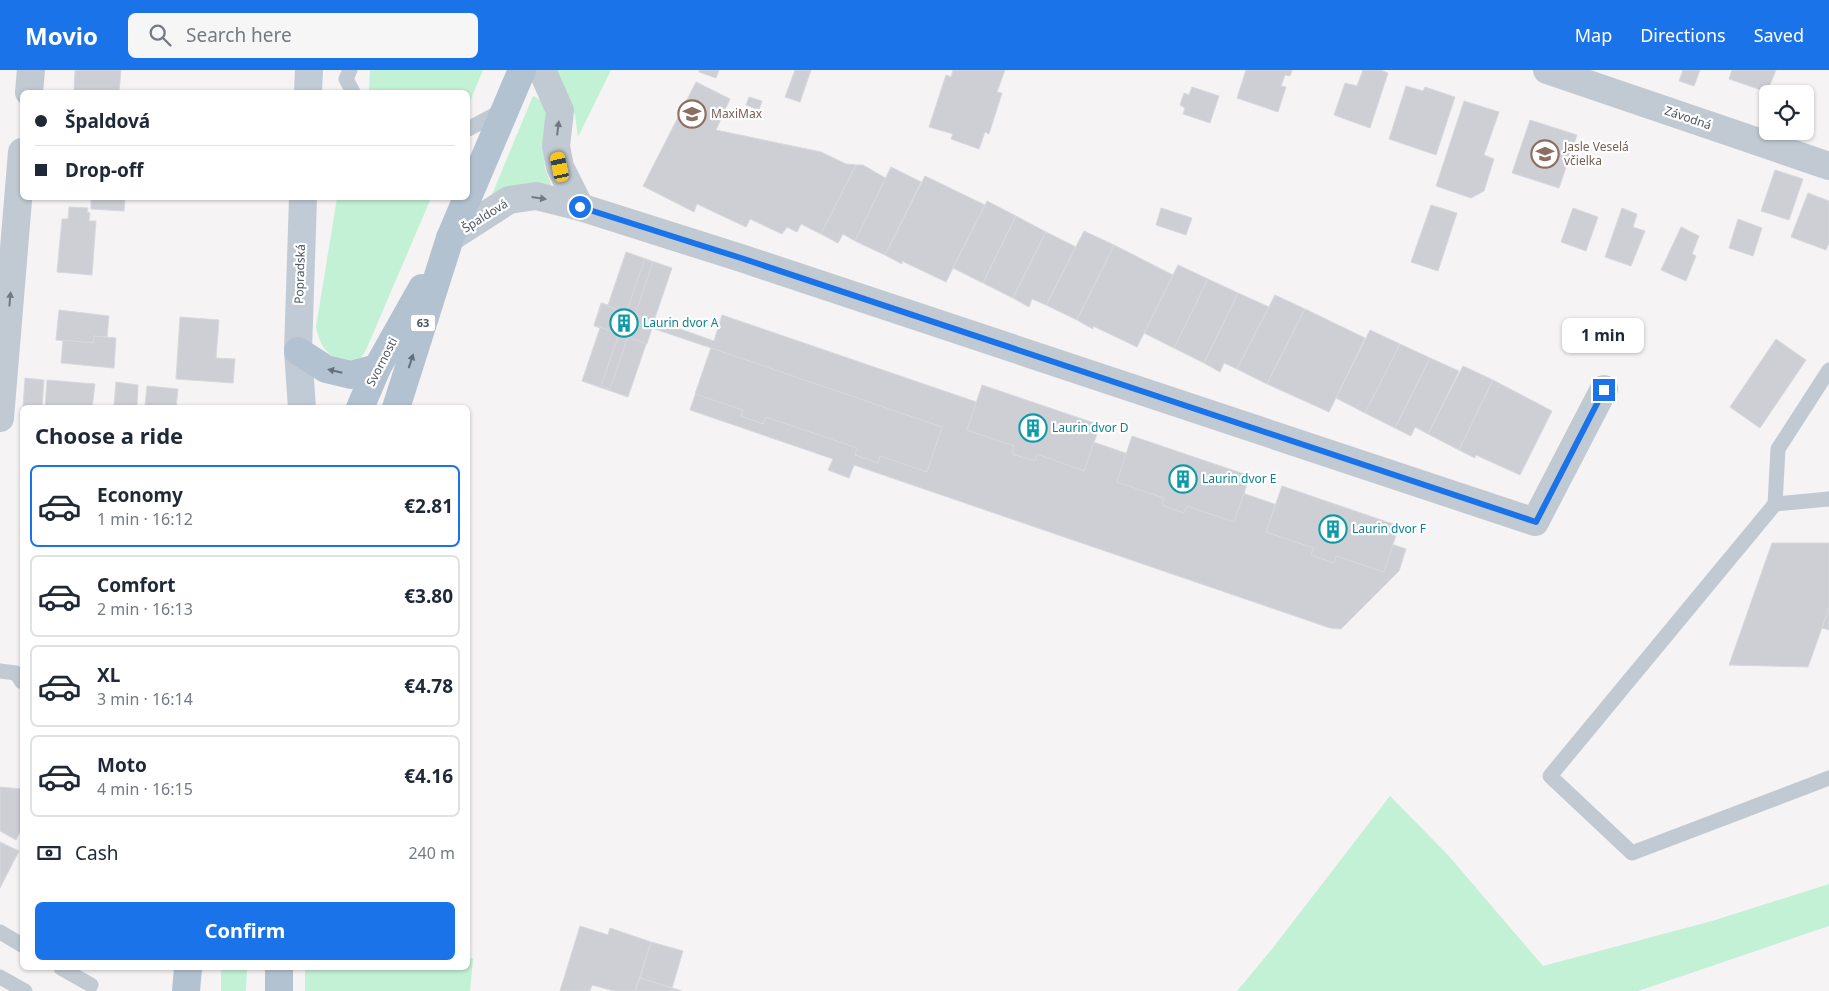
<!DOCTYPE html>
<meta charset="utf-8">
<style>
body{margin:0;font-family:"Noto Sans",sans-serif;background:#f6f6f7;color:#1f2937;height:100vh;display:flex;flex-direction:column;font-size:19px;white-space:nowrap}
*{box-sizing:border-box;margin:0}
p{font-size:16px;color:#747a83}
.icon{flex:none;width:28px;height:28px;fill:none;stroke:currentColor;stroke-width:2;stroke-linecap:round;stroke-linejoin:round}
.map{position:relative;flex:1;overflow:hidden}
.details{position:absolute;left:20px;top:335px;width:450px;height:565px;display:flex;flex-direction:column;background:#fff;border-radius:8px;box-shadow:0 1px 4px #0004}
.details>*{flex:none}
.banner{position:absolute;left:20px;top:20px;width:450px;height:110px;border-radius:8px;box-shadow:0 1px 4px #0004;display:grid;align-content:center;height:110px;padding:0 15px;background:#fff}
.controls{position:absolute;left:1759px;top:15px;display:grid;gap:10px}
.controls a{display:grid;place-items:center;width:55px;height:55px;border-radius:8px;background:#fff;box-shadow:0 1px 4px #0004;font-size:25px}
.end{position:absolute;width:22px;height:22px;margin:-11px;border:6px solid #1a73e8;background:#fff;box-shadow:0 0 0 2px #fff}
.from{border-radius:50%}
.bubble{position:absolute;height:35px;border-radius:8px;background:#fff;box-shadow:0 1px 4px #0004;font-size:16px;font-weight:700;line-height:35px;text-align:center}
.car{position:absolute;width:15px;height:30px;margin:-15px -8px;border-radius:6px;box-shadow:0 0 4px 1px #0007;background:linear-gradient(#f5c518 24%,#345 0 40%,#f5c518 0 76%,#345 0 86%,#f5c518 0)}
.banner b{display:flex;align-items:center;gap:18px;height:48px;font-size:19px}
.banner b+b{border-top:1px solid #e0e1e3}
.banner i{width:12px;height:12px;background:#1f2937}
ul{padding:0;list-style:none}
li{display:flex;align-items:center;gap:15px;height:82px;margin:0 10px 8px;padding:0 5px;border:2px solid #e0e1e3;border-radius:8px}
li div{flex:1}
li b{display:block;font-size:19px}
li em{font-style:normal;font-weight:700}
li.selected{border-color:#1a73e8}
li>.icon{width:45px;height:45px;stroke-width:1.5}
h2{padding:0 15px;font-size:22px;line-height:60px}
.pay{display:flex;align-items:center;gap:12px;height:55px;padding:0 15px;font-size:19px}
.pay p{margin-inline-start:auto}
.action{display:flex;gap:10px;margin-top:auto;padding:10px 15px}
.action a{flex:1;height:58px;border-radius:8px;background:#1a73e8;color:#fff;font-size:20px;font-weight:700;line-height:58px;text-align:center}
header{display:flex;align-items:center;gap:30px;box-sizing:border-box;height:70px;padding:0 25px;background:#1a73e8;color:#fff}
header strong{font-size:24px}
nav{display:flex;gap:28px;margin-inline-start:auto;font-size:18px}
.search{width:350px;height:45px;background:#f6f6f7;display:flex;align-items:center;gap:12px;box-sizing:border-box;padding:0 18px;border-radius:8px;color:#747a83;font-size:19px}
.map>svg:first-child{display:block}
.green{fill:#c3f1d5}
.building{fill:#cdcfd5;stroke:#d7d9de}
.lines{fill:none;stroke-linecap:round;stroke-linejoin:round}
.lane{stroke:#c1cad2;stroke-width:15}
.street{stroke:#c1cad2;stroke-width:28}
.secondary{stroke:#c1cbd6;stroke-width:28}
.primary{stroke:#b3c2d1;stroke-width:28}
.oneway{fill:#6e7983}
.oneway2{fill:#64717d}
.route{stroke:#1a73e8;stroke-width:6}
.labels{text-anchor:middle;stroke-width:4.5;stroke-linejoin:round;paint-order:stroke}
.shield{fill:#fff;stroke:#808990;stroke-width:1}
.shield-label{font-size:11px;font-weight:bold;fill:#4a5661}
.education-label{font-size:12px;fill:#785e54;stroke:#fff;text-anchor:start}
.street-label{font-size:12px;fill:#4a5661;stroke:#fff}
.culture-label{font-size:12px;fill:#0d838f;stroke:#fff;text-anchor:start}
</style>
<header>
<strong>Movio</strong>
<div class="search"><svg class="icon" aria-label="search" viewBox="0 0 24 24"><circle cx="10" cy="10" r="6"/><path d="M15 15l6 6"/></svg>Search here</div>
<nav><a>Map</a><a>Directions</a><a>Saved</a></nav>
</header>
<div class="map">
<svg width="1829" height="921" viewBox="0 0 1829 921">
<rect width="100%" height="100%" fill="#f5f3f3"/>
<!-- green -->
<g class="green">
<path d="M370 0H483L468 36V22H369Z"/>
<path d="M556 0H611L578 67 575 45Z"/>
<path d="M533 26C556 33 542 80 545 98 547 106 552 112 551 120L491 127Z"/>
<path d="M337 128H431L366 280 361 288 352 293C329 288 321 280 316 257Z"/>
<path d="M1390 726 1448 785 1543 896 1712 851 1829 814V856L1638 921H1237L1272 879Z"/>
<path d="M468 887 473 889 470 921H305V898H468Z"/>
<path d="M221 898H247L246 921H221Z"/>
</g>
<!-- building -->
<g class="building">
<path d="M75 0H121L119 22 74 21Z"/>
<path d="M699 0H719L716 8 699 2Z"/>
<path d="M795 0H811L800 32 785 27Z"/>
<path d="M953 0H1005L997 22 1002 23 989 64 985 62 979 79 951 69 953 64 929 57 946 5 951 7Z"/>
<path d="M1246 0H1292L1290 6 1285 5 1281 16 1286 17 1278 42 1237 28Z"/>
<path d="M1363 0H1381L1388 3 1370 58 1334 45 1345 13 1357 16Z"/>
<path d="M1683 0H1700L1694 16 1679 11Z"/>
<path d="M1732 0H1776L1767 22 1729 9Z"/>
<path d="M696 12 730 29 716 60 821 82 846 94 856 95 821 164 801 154 797 162 787 157 782 164 750 149 746 157 697 134 694 142 643 116Z"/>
<path d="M1406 16 1423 21 1425 17 1455 27 1436 85 1389 69Z"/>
<path d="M1192 17 1219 26 1210 53 1183 44 1185 38 1180 35 1184 23 1189 25Z"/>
<path d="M749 27 762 31 759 40 746 35Z"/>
<path d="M1464 31 1499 42 1484 85 1494 89 1484 121 1471 128 1436 116Z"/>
<path d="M1530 50 1577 65 1559 118 1512 103Z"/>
<path d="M856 95H863L887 109 855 171 843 164 838 173 821 164Z"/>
<path d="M891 97 921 112 885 185 855 171Z"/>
<path d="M1775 100 1803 109 1789 150 1761 141Z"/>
<path d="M925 106 985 135 946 212 902 191V194L885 185Z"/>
<path d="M1808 123 1829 131V173L1826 180 1791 167Z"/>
<path d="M91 128H125L124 141 91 139Z"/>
<path d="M987 131 1016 146 983 213 953 198Z"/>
<path d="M1431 135 1457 143 1438 201 1411 192Z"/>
<path d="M69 137 88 138 87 142 90 143 89 151H96L92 205 57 202 62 149H68Z"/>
<path d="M1161 138 1192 148 1186 165 1156 155Z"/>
<path d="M1573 138 1598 147 1586 181 1561 172Z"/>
<path d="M1622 138 1637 144 1633 157 1645 161 1631 196 1605 187Z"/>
<path d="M1016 146 1046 162 1013 228 983 213Z"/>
<path d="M1738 149 1762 158 1753 186 1729 178Z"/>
<path d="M1681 157 1699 166 1692 184 1696 186 1686 211 1661 200Z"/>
<path d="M1084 161 1114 175 1077 250 1046 235Z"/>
<path d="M1046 162 1076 177 1046 235 1032 229 1029 237 1013 228Z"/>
<path d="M1114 175 1173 205 1137 277 1093 256V259L1077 250Z"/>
<path d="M626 182 672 198 628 327 582 311 600 258 594 256 601 233 608 235Z"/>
<path d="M645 189 653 192 635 245 652 251V249L714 271 722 245 1406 479 1399 501 1341 559 1330 558 854 395 849 408 828 400 833 389 690 340 711 278 652 258 647 274 628 267 610 319 601 316 619 264 594 255 602 234 626 243Z"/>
<path d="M1178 195 1208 209 1174 278 1144 263Z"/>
<path d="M1208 209 1238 223 1204 293 1174 278Z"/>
<path d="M1238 223 1269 237 1237 299 1224 293 1220 302 1204 293Z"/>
<path d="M1275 225 1305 239 1267 314 1237 299Z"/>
<path d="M1305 239 1365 268 1329 342 1267 314Z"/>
<path d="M59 240 109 246 107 267 94 266 93 273 56 270Z"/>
<path d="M180 247 219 250 216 288 235 289 233 313 176 309Z"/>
<path d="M1370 260 1400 274 1365 343 1336 328Z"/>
<path d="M94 266 116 268 114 298 61 293 63 270 93 273Z"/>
<path d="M1776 269 1806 290 1760 358 1730 337Z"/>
<path d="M1400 274 1430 288 1395 358 1365 343Z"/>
<path d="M711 278 942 357 927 402 880 386 878 393 855 385 857 378 766 347 763 354 741 346 743 340 695 324Z"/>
<path d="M1430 288 1459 301 1428 364 1415 357 1411 366 1395 358Z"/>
<path d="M1463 296 1493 310 1459 380 1428 364Z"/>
<path d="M25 308 44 310 42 338H23Z"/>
<path d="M47 310 95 314 92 338H45Z"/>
<path d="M1493 310 1552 341 1520 405 1476 385 1475 388 1459 380Z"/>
<path d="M116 312 138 315 137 337 114 335Z"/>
<path d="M982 315 1100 355 1084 401 1037 384 1035 391 1012 384 1014 376 967 360Z"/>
<path d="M147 316 178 319 176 338 145 336Z"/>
<path d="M1132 366 1250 406 1234 452 1187 436 1184 443 1162 435 1164 428 1117 412Z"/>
<path d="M1282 416 1399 456 1384 502 1336 486 1334 493 1311 485 1314 478 1266 462Z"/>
<path d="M1772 473H1829V538L1808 597 1729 595Z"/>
<path d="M1829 538V560L1822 558Z"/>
<path d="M0 717 22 719V758L16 770 0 761Z"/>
<path d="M0 772 19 781 0 818Z"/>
<path d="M580 856 608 865 610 858 651 872 635 921H614L592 915 590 921H560Z"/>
<path d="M651 872 683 881 672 918 640 908Z"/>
<path d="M640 908 672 918 682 921H635Z"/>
</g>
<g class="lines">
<!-- lane -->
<g class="lane">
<path d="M350 0 346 9 353 22"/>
<path d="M468 59 504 40"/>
<path d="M1829 429 1775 434 1550 706 1632 783 1829 708"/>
<path d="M1775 434 1778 379 1829 300"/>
<path d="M0 601 16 603 22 612"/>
<path d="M0 862 22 875"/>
<path d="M61 898 91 915"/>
<path d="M0 907 25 921"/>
</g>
<!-- street -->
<g class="street">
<path d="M542 0 560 41 556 76 560 97 580 137"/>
<path d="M1547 0 1829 96"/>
<path d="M29 22 31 0"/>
<path d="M450 168 509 130 536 126 580 137 741 188 1535 452 1604 319"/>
<path d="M0 348 22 82"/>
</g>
<!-- secondary -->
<g class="secondary">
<path d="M308 22 309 0"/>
<path d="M302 338 298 281 303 128"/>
</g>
<!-- primary -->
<g class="primary">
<path d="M468 127 522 0"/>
<path d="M298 281 326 299 351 305 377 298"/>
<path d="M360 338 377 298 422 218"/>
<path d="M396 338 450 168 467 128"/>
<path d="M186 921 188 898"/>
<path d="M279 921V898"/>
</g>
</g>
<!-- one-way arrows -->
<defs><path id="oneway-solid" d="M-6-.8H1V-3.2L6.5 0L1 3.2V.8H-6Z" transform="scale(1.25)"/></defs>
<g class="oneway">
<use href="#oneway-solid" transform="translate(558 58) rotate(-83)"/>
<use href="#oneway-solid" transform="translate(539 128) rotate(8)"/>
<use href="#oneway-solid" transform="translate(10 229) rotate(-85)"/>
</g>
<g class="oneway2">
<use href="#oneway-solid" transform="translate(411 291) rotate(-72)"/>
<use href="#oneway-solid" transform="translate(335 301) rotate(-167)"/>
</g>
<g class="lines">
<!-- route -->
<path class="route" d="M580 137 741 188 1536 452 1604 320"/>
</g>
<!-- icons -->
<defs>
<g id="school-ring" transform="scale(1.4375)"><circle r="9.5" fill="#fff" stroke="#8d6e63" stroke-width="1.5"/><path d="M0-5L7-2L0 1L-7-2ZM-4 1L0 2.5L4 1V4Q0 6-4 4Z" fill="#8d6e63"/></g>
<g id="building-ring" transform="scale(1.4375)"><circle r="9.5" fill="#fff" stroke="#0f9aa8" stroke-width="1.5"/><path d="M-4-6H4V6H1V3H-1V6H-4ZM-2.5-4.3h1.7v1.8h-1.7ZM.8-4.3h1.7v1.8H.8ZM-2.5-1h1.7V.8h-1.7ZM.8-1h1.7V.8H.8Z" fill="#0f9aa8"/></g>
</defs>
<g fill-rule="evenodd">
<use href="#school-ring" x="692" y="44"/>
<use href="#school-ring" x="1545" y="84"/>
<use href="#building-ring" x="624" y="253"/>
<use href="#building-ring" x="1033" y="358"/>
<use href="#building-ring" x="1183" y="409"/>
<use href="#building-ring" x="1333" y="459"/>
</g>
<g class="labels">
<!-- shield labels -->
<rect class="shield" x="410.5" y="244.5" width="25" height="17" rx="4"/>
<g class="shield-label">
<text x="423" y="257">63</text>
</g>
<!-- education labels -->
<g class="education-label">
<text x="711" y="48">MaxiMax</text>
<text x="1564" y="81">Jasle Veselá<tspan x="1564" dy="14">včielka</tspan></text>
</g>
<!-- street labels -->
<g class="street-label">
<text transform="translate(1688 48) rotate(19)" y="4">Závodná</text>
<text transform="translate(485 146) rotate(-32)" y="4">Špaldová</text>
<text transform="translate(300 204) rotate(-88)" y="4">Popradská</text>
<text transform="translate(382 292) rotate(-63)" y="4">Svornosti</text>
</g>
<!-- culture labels -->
<g class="culture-label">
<text x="643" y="257">Laurin dvor A</text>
<text x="1052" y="362">Laurin dvor D</text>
<text x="1202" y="413">Laurin dvor E</text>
<text x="1352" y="463">Laurin dvor F</text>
</g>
</g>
</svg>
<div class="controls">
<a><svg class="icon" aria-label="locate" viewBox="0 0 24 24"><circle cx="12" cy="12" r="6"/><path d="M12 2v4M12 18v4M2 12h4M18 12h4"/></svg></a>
</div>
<i class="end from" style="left:580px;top:137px"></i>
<i class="end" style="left:1604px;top:320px"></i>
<div class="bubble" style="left:1562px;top:248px;width:82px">1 min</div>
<i class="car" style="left:560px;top:97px;rotate:348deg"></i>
<div class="banner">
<b><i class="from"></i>Špaldová</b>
<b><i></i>Drop-off</b>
</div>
<section class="details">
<h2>Choose a ride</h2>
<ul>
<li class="selected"><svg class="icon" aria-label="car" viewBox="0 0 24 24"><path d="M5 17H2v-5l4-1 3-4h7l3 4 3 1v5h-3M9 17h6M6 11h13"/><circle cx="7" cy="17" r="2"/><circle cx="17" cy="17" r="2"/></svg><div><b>Economy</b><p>1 min · 16:12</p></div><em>€2.81</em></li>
<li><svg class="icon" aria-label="car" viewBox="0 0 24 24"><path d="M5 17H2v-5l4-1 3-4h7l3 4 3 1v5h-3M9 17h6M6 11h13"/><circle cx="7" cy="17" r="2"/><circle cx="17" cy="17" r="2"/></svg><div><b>Comfort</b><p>2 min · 16:13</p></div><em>€3.80</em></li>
<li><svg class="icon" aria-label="car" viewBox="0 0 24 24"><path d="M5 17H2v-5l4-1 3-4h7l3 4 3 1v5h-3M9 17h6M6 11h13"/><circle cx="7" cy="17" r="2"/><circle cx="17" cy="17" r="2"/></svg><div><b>XL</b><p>3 min · 16:14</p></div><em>€4.78</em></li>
<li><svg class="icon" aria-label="car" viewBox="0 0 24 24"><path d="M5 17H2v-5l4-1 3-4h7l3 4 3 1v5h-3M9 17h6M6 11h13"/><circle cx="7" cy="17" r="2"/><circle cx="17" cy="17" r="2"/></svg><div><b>Moto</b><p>4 min · 16:15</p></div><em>€4.16</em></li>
</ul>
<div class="pay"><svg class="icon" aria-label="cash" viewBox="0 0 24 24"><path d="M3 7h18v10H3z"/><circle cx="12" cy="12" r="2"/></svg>Cash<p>240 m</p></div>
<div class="action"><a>Confirm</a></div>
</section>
</div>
